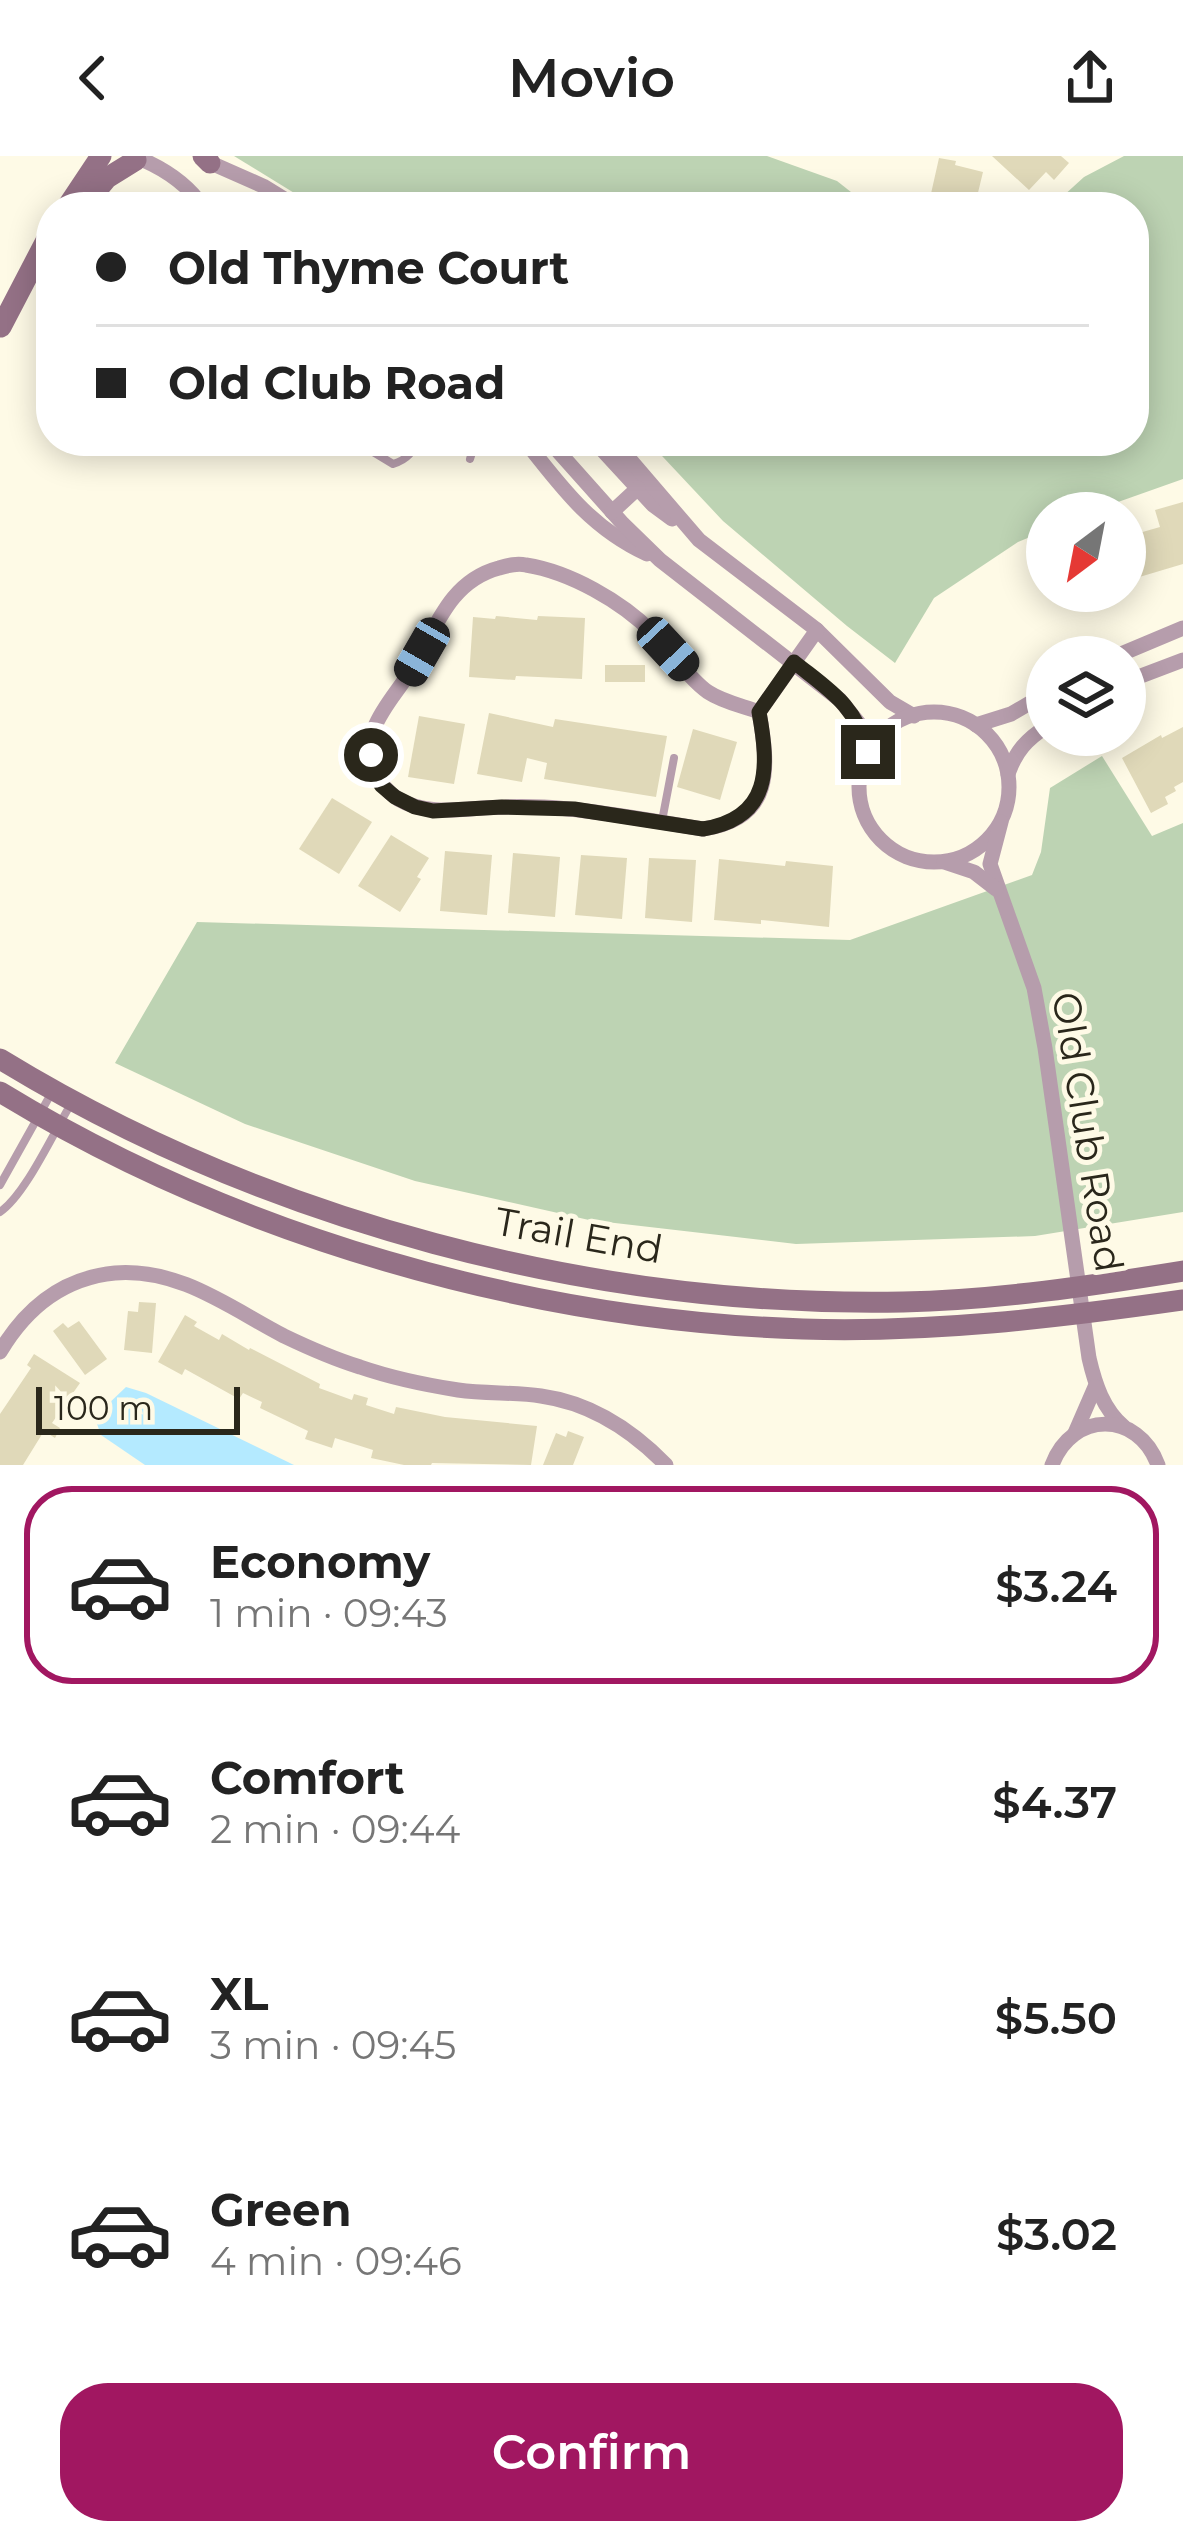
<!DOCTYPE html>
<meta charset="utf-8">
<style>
body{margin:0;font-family:Montserrat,sans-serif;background:#f2f2f2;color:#222;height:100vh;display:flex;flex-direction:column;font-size:45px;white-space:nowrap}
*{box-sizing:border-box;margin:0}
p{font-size:39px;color:#767676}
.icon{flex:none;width:66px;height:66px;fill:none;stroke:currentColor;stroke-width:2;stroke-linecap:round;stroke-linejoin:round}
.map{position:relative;height:1309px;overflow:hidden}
.drawer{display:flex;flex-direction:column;background:#fff;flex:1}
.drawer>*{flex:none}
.top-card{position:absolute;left:36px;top:36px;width:1113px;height:264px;border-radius:48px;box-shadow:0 6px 30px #0003;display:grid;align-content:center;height:264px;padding:0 60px;background:#fff}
.needle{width:78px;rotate:212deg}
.fabs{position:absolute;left:1026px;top:336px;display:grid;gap:24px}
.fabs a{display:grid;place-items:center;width:120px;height:120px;border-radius:50%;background:#fff;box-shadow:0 6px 30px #0003;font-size:60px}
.scale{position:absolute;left:36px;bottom:30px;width:204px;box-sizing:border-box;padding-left:12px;border:6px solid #2a271b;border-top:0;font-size:33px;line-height:42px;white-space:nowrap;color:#2a271b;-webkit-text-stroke:9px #fefae6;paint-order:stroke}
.end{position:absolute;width:54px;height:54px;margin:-27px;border:15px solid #2a271b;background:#fff;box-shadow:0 0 0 6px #fff}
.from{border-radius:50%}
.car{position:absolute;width:36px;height:72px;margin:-36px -18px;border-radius:15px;box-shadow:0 0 9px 3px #0007;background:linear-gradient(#222 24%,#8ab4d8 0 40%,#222 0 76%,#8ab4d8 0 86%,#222 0)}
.top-card b{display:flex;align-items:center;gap:42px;height:114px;font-size:45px}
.top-card b+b{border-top:3px solid #e0e0e0}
.top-card i{width:30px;height:30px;background:#222}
ul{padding:21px 0 0;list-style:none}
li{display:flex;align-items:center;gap:36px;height:198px;margin:0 24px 18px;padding:0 36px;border:6px solid transparent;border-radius:48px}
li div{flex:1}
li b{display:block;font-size:45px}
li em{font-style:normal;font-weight:600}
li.on{border-color:#a11761}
li>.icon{width:108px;height:108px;stroke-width:1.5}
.button{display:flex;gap:24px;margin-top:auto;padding:24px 60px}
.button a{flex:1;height:138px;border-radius:48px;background:#a11761;color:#fff;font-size:48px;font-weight:600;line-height:138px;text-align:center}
header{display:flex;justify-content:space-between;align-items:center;height:156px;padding:0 60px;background:#fff;font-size:54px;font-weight:600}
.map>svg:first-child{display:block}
.green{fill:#bdd3b3}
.water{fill:#b4eaff}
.building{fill:#e0d9b9}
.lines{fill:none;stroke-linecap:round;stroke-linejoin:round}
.lane{stroke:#b69dac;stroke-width:8}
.street{stroke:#b69dac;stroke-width:15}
.secondary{stroke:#947186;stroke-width:21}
.route{stroke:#2a271b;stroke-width:15}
.labels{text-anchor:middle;stroke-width:10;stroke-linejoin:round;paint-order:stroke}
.street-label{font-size:39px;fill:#2a271b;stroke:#fefae6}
</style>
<header><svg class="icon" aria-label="back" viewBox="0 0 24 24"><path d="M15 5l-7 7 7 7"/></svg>Movio<svg class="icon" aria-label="share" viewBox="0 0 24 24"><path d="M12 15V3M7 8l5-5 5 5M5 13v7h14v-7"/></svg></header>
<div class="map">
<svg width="1183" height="1309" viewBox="0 0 1183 1309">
<rect width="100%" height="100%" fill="#fefae6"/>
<!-- green -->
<g class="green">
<path d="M234 0H767L837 25 870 51H317Z"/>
<path d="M1124 0H1183V323L1087 357H1047V374L1018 386 934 442 895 507 847 470 723 365 648 285H1134V51H1051L1084 21Z"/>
<path d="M1102 600 1152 680 1183 667V1056L1035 1080 796 1088 589 1064 415 1025 245 968 115 907 197 766 850 784 1032 719 1041 696 1050 632Z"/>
</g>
<!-- water -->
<path class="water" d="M126 1231 146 1237 294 1309H145L101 1279 97 1268 104 1252Z"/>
<!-- building -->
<g class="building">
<path d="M992 0H1061L1069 7 1054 24 1046 16 1029 34Z"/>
<path d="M939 2 956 5 955 9 983 16 975 49 949 43 947 51H928Z"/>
<path d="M1183 346V408L1136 422 1125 381 1160 371 1155 354Z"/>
<path d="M496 460 537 464 538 460 585 462 582 523 516 520 515 524 469 521 473 461 495 463Z"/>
<rect x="605" y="509" width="40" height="17"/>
<path d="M489 557 553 571 555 563 667 580 656 641 544 623 547 607 527 602 522 626 477 618Z"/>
<path d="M419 560 465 568 454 628 408 621Z"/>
<path d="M1183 571V626L1174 631 1176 635 1165 641 1168 648 1151 657 1122 602 1161 579 1162 582Z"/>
<path d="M693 573 737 586 720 644 677 631Z"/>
<path d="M332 642 372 666 339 718 299 693Z"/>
<path d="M391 679 429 702 417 721 421 723 400 756 358 730Z"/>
<path d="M445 695 492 699 487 759 440 755Z"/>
<path d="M513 697 560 701 555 761 508 757Z"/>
<path d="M581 699 627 702 622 763 575 759Z"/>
<path d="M649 702 696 704 692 766 645 762Z"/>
<path d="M719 703 785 710 786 705 833 710 829 771 761 764V768L714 764Z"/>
<path d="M139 1146 156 1147 152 1197 124 1194 128 1155 138 1156Z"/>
<path d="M185 1159 197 1166 194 1170 219 1184 222 1178 249 1194 250 1192 320 1228 319 1232 352 1244 354 1238 368 1242 366 1249 394 1258 396 1251 445 1261 537 1270 531 1309 432 1307 431 1309H404L371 1302 373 1294 335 1282 332 1292 305 1283 308 1275 260 1252 262 1246 243 1237 239 1243 185 1213 182 1219 158 1206Z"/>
<path d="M79 1165 107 1203 85 1219 53 1175 63 1167 68 1172Z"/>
<path d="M34 1198 80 1227 52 1267 60 1272 55 1282 44 1275 23 1309H0V1258L31 1212 27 1209Z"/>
<path d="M568 1275 584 1281 573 1309H543L556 1277 566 1281Z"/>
</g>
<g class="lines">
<!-- lane -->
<g class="lane">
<path d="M355 285 393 308C405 304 414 298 415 285"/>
<path d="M469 285 474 290 470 303"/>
<path d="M662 665 674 602"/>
<path d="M0 1029 52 936"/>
<path d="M0 1056C26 1038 53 977 71 948"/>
</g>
<!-- street -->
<g class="street">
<path d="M143 4C168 15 188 29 203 51"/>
<path d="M204 4 263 30 297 51"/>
<path d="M525 285C562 332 591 372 647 398"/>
<path d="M549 285 623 368 660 404 840 544 861 570 868 595"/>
<path d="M594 285 653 349 672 363"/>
<path d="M614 285 699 384 817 474 890 546 914 560"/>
<path d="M612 356 638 332"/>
<path d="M1114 501 1183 472"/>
<path d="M1125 526 1183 504"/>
<path d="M759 556C769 612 774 663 703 673 658 666 613 657 568 653 547 651 526 650 505 651 469 651 430 662 398 643 387 636 380 627 375 615 358 572 393 545 413 511 436 471 450 425 499 412 509 409 517 407 526 409 570 416 621 445 653 477 670 494 689 523 708 536 723 546 743 550 759 556L817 474"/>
<circle cx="934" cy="631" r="75"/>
<path d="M976 569 1011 558 1047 537"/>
<path d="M1008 618C1016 595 1026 584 1047 570"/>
<path d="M1001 666 990 708 1034 832 1045 892 1089 1202C1095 1228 1103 1253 1124 1271"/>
<path d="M944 706 974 716 996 733"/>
<path d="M0 1196C26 1152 63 1122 115 1117 180 1112 230 1152 284 1180 309 1192 334 1203 360 1211 392 1222 426 1229 458 1234 486 1238 514 1236 541 1240 591 1247 631 1273 666 1309"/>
<path d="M1075 1277 1095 1231"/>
<path d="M1052 1309C1072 1255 1138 1254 1158 1309"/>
</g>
<!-- secondary -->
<g class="secondary">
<path d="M203 0 210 7"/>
<path d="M67 51 101 0"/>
<path d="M83 51 107 22 136 4"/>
<path d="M1 171 51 75"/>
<path d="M0 903C265 1065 592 1152 903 1146 996 1144 1090 1130 1183 1115"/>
<path d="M0 936C236 1080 527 1164 803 1173 931 1177 1057 1162 1183 1144"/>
</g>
</g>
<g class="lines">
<!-- route -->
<path class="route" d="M371 599 381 629 395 641 415 651 433 655 502 651 574 653 703 673C772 662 769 611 759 556L794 506C829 534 856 549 868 596"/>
</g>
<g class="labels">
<!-- street labels -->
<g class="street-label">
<text transform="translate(1088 976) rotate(81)" y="14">Old Club Road</text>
<text transform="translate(579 1079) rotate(10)" y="14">Trail End</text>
</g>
</g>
</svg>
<div class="fabs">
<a><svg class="needle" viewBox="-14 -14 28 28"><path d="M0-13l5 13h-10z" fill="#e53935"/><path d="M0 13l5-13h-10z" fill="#767676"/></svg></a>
<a><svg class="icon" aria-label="layers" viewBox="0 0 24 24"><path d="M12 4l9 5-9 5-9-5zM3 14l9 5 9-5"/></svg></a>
</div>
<div class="scale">100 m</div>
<i class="end from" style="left:371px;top:599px"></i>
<i class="end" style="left:868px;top:596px"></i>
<i class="car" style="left:668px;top:493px;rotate:137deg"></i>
<i class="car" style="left:422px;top:496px;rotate:210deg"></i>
<div class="top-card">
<b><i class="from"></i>Old Thyme Court</b>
<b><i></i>Old Club Road</b>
</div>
</div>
<section class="drawer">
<ul>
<li class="on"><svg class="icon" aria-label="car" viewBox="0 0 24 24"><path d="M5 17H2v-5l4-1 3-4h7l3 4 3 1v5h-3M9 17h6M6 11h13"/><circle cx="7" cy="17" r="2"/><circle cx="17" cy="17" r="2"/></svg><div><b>Economy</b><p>1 min · 09:43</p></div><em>$3.24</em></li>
<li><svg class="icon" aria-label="car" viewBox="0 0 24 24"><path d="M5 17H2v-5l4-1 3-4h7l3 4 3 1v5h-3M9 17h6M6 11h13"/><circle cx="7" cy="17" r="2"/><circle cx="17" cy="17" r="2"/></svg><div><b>Comfort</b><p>2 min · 09:44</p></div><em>$4.37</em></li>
<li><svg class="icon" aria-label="car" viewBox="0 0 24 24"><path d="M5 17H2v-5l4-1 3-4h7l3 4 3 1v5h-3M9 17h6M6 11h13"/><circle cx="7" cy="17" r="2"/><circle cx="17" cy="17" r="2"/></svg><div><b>XL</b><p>3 min · 09:45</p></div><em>$5.50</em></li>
<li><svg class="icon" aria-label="car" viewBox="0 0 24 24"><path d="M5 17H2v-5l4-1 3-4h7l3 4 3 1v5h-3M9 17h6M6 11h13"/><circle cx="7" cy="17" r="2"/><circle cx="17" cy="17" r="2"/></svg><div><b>Green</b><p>4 min · 09:46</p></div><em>$3.02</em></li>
</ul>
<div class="button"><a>Confirm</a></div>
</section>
